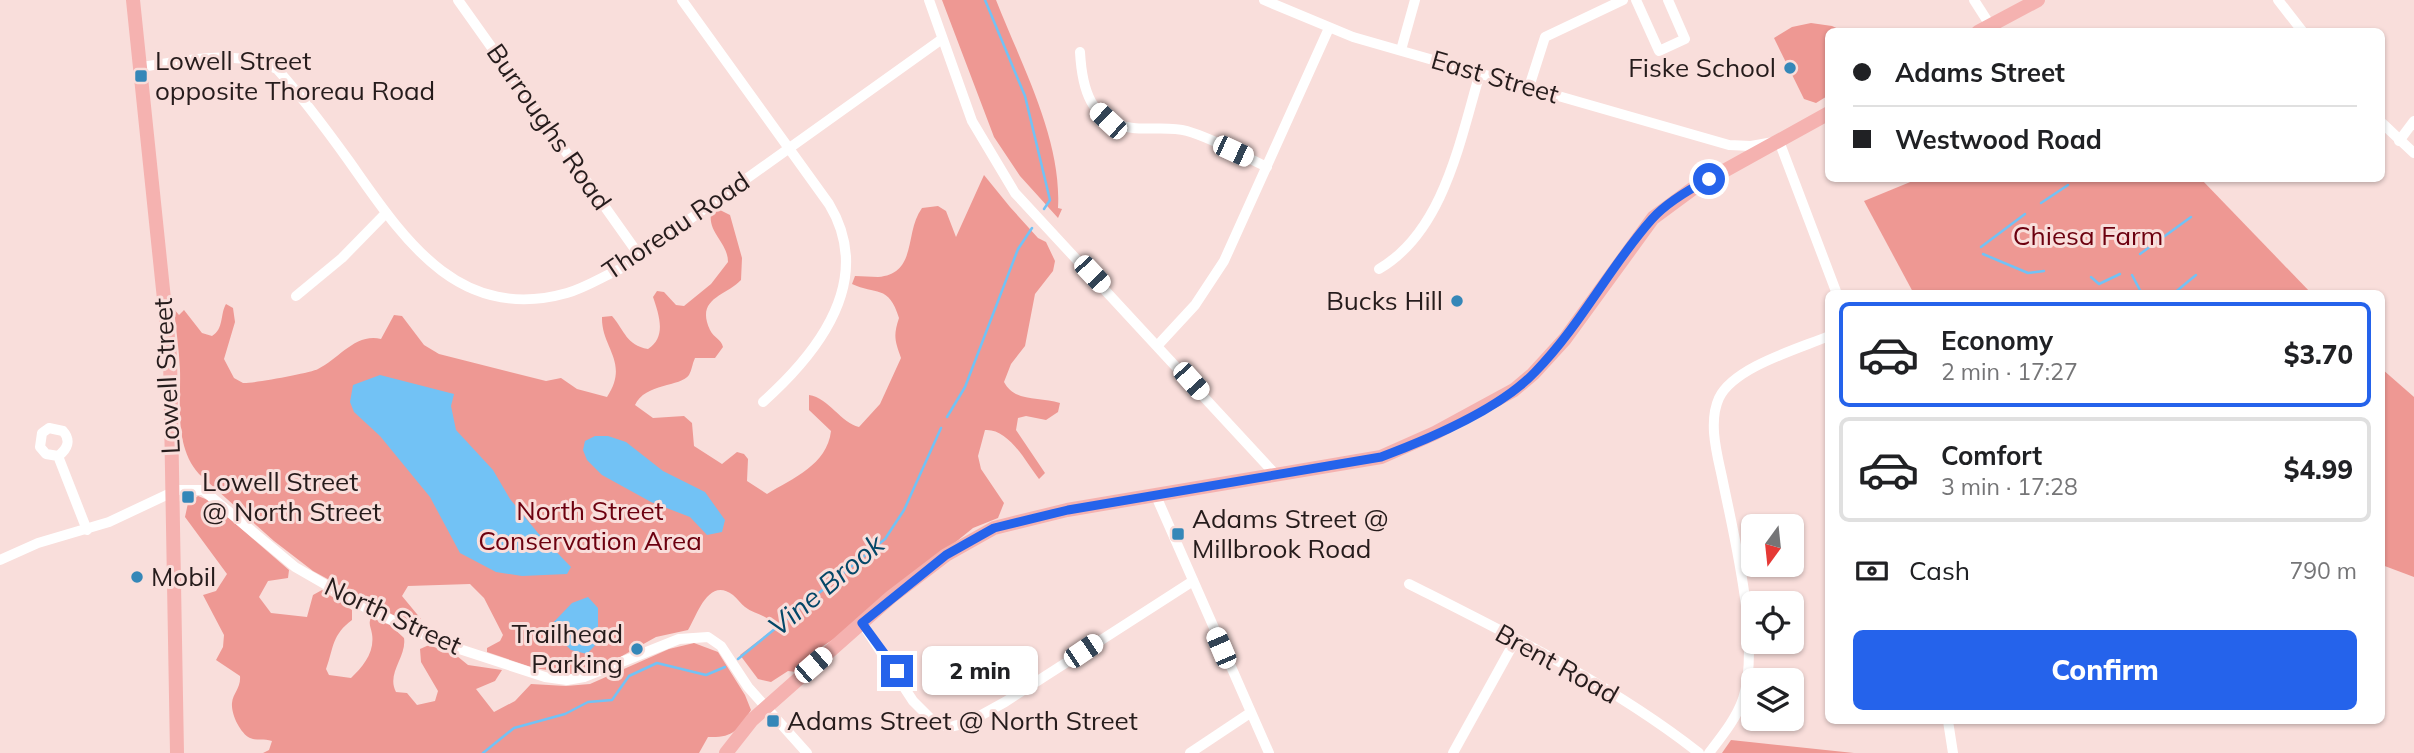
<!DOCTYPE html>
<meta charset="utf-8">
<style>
body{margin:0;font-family:Mulish,sans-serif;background:#f2f2f2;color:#202124;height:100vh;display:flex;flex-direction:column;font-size:26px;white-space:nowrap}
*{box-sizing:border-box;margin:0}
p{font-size:23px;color:#757577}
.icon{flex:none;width:38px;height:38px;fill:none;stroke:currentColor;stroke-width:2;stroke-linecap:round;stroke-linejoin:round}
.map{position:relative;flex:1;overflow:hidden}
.sheet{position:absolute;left:1825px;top:290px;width:560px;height:434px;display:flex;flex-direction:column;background:#fff;border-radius:10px;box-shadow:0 2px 5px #0004}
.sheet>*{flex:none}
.top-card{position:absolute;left:1825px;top:28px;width:560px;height:154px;border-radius:10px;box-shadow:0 2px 5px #0004;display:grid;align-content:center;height:154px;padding:0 28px;background:#fff}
.needle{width:46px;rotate:195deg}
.buttons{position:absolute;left:1741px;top:514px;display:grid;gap:14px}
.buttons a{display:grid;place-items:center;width:63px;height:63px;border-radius:10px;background:#fff;box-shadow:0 2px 5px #0004;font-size:35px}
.end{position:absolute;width:32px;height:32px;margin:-16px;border:9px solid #2563eb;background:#fff;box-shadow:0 0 0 4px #fff}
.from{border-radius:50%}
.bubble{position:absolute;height:49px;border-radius:10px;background:#fff;box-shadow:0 2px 5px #0004;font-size:23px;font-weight:800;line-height:49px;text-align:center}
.car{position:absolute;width:21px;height:42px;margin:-21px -10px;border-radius:9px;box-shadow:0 0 5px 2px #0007;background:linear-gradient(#fff 24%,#345 0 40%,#fff 0 76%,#345 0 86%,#fff 0)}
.top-card b{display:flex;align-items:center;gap:24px;height:66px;font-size:26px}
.top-card b+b{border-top:2px solid #e0e0e0}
.top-card i{width:18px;height:18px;background:#202124}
ul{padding:12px 0 0;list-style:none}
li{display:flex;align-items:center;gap:21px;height:105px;margin:0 14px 10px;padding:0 14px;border:4px solid #e0e0e0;border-radius:10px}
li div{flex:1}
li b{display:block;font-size:26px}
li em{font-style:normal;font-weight:800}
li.current{border-color:#2563eb}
li>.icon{width:63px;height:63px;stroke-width:1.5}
.pay{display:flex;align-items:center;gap:18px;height:77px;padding:0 28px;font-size:26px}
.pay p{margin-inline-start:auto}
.button{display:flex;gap:14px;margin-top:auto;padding:14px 28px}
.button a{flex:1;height:80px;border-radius:10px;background:#2563eb;color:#fff;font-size:28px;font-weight:800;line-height:80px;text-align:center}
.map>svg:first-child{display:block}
.green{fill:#ee9893}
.water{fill:#72c2f5}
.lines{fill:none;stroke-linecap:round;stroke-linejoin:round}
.stream{stroke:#72c2f5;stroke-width:2.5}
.minor{stroke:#fff;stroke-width:10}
.major{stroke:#f5b2b0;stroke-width:14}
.route{stroke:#2563eb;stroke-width:9}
.poi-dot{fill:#3587b8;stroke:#f9dedb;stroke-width:2.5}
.labels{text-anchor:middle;stroke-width:6;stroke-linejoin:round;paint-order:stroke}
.poi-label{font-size:26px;fill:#261c1c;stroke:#f9dedb;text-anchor:start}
.street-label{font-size:26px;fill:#261c1c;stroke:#f9dedb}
.park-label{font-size:26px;fill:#6c000f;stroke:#f9dedb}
.water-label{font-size:28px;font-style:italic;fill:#044768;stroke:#f9dedb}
</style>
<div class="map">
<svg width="2414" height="753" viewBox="0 0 2414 753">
<rect width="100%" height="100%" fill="#f9dedb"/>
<!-- green -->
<g class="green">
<path d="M942 0H996C1021 64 1062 139 1058 208L1062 209 1058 218 1020 176 994 137Z"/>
<path d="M1811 23 1832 26 1843 31 1829 32V95L1816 103 1804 99 1774 38 1792 27Z"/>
<path d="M984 175 1010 207 1038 238 1046 242 1055 261 1053 271 1035 294 1025 346 1011 364 1004 382C1015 403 1040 396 1060 403L1058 412 1046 420 1026 416 1018 418 1016 430 1045 473 1039 479C1027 464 1009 428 985 430L978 456 981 469 1004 503 998 518 973 528 846 631 817 650 796 672 788 671 771 682 758 679 740 655 775 628 774 624C767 615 754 614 745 607 741 604 738 599 733 595 708 576 697 616 688 630L656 637 613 661 573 674 534 668 487 652V648L500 641 503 635 484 598 470 584 408 586 402 596 421 619 409 614 410 621 406 622 313 571 274 541 199 474C174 446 181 405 180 370 179 349 176 329 174 309L179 315 184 310 202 333 212 336C224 329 220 314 226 304L233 308 235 322 224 359 234 378 243 383C250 384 311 373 318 369 339 359 355 333 381 339L394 315 402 316 424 345 439 354 546 381 561 378 577 389 607 397C630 362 601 348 602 317L612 316C625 331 626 345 648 349 667 337 659 315 653 297L657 291 664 292 676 305 684 306 711 284 728 262C728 243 708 233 711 214L718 209 730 215 742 258 741 280C726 296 695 298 710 330 714 338 721 339 723 347L715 358H695C692 364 692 370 689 375 681 387 645 383 635 405L653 418 684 416 692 423 694 446 722 464 737 452 744 454 748 459 747 481 767 494C793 478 827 465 831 431L809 410V395C829 398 841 423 859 427L880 404 901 358C895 341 893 336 899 318 889 284 875 295 852 284L855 276C863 276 870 277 878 277 918 274 904 232 922 208L938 206 946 211 956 237Z"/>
<path d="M1920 178 2201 179 2312 294H1914L1864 201Z"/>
<path d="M2382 369 2414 397V577L2382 565Z"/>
<path d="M198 496 208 500 289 570 288 578 268 581 259 597 271 613 307 617 313 595 322 590 352 610V620C332 635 334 646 326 669L329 675 351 678C363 667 375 652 372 634 371 627 368 624 371 618L390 625 404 638C407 657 386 673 396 692L407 693 417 705 435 701 438 691 421 662 420 649 429 645 457 656 468 665 502 670 495 681 476 689 494 712 515 701 531 684 566 686 590 684 669 649 694 643 718 652 745 695 751 710C738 731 732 738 708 737L699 753H263L269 750 272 741C264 738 257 741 250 738 240 733 231 714 232 703 233 693 241 688 240 676L216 660 223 647 224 635 203 595 216 591 227 574 185 517 188 503Z"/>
<path d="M1731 740 1854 753H1722Z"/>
</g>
<!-- water -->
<g class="water">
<path d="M380 375 454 394 451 406 456 430 493 470 510 499 538 533 571 567 567 574 522 576 496 572 460 553 430 497 380 436 354 412 350 402 353 385Z"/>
<path d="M595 436H608L626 442 663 471 705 492 725 520 722 532 707 535 690 517 651 502 602 475 587 460 583 450 585 441Z"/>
<path d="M588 597 598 608V642L587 654 571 650 548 628 572 603Z"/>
</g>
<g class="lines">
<!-- stream -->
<g class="stream">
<path d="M985 0 1025 96 1050 200 1044 209"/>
<path d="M2041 203 2068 185"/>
<path d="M1981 247 2025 214"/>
<path d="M1983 254 2028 273 2044 271"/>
<path d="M2140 254 2191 217"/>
<path d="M2132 275 2142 294"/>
<path d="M2091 277 2099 284 2120 274"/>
<path d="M2173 294 2196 275"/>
<path d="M947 417 965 387 1018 249 1032 228"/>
<path d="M738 659 885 539 904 510 941 428"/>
<path d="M483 753 514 728 565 714 588 702 612 700 629 676 657 663 706 675 725 667"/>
</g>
<!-- minor -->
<g class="minor">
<path d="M458 0 639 255"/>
<path d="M682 0 829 204C875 280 819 352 763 402"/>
<path d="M929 0 972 121 1015 193 1276 475"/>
<path d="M1264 0 1353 37 1729 145 1751 146 1779 141 1837 294"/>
<path d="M1636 0 1659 51 1685 39 1668 0"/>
<path d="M1974 0 1990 25"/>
<path d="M2278 0 2303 32"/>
<path d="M1401 50 1415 0"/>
<path d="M1080 52C1082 88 1090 123 1133 128 1151 130 1169 126 1187 131 1215 139 1241 155 1267 167"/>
<path d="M141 67C186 61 234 48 277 69 303 98 326 129 349 161 402 236 457 324 567 293 585 288 602 277 620 269L942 39"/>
<path d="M1529 87 1545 37 1623 0"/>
<path d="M2382 123 2414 153"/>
<path d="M2399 141 2414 121"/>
<path d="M1379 269C1444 231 1460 140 1480 73"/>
<path d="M296 296 342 258 386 213"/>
<path d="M1158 345 1195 305 1224 261 1329 28"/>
<path d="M58 456 46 454 40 447 42 433 49 428 63 431C71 440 68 449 58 456L87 530"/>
<path d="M1156 496 1269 753"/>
<path d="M0 560 38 543 109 522 177 490H203L295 567 368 609 441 643 545 677 567 680 584 677 679 639 708 637 721 646 748 687 807 753"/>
<path d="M1409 584C1508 634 1611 684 1699 753"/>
<path d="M862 623 913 701 933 721 949 727 967 723 1005 702 1193 581"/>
<path d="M1948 721 1953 753"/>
<path d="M1190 753 1250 713"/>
<path d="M1453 753 1516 639"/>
<path d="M1709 753C1722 736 1736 719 1743 699 1761 642 1734 537 1722 477 1717 454 1708 422 1719 398 1734 367 1798 349 1829 336"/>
</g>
<!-- major -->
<g class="major">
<path d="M133 0 170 357 177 753"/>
<path d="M1978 32 2038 0"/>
<path d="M726 753 752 720 891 597 946 555 994 528 1067 510 1381 457 1435 433 1514 390 1533 374 1565 339 1653 218 1695 187 1829 113"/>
</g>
</g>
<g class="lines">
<!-- route -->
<path class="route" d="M897 671 862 623 946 555 994 528 1068 510 1381 457C1429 439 1499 410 1535 372 1581 325 1610 266 1652 219 1667 202 1690 189 1709 179"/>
</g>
<!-- markers -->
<g class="poi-dot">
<circle cx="1790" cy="68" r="7"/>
<rect x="134" y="69" width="14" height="14" rx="3.5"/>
<circle cx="1457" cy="301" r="7"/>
<rect x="181" y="490" width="14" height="14" rx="3.5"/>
<rect x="1171" y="527" width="14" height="14" rx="3.5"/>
<circle cx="137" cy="577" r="7"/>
<circle cx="637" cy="649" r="7"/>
<rect x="766" y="714" width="14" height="14" rx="3.5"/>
</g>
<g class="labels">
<!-- poi labels -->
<g class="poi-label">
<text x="155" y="70">Lowell Street<tspan x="155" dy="30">opposite Thoreau Road</tspan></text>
<text x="1776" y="77" text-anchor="end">Fiske School</text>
<text x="1443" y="310" text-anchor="end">Bucks Hill</text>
<text x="202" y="491">Lowell Street<tspan x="202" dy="30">@ North Street</tspan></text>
<text x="1192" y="528">Adams Street @<tspan x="1192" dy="30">Millbrook Road</tspan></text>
<text x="151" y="586">Mobil</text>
<text x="623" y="643" text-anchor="end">Trailhead<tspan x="623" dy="30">Parking</tspan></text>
<text x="787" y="730">Adams Street @ North Street</text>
</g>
<!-- street labels -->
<g class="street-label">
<text transform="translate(1495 77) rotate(16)" y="9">East Street</text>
<text transform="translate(549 127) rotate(55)" y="9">Burroughs Road</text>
<text transform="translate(676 226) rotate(-34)" y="9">Thoreau Road</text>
<text transform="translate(167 376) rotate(-93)" y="9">Lowell Street</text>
<text transform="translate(393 616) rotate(25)" y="9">North Street</text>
<text transform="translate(1557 664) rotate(29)" y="9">Brent Road</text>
</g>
<!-- park labels -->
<g class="park-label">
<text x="2088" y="245">Chiesa Farm</text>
<text x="590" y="520">North Street<tspan x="590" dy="30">Conservation Area</tspan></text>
</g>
<!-- water labels -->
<g class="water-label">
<text transform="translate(826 585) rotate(-40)" y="10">Vine Brook</text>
</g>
</g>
</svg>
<div class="buttons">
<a><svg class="needle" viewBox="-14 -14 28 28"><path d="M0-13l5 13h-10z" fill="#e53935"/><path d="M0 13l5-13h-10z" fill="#757577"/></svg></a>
<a><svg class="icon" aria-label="locate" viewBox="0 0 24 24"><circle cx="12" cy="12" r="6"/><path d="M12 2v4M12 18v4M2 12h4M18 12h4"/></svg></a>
<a><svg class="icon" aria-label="layers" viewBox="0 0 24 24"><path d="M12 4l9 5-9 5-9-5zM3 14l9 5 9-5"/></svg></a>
</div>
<i class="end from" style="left:1709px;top:179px"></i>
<i class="end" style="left:897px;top:671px"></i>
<div class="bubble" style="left:922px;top:646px;width:116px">2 min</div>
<i class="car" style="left:1108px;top:121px;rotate:313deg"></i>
<i class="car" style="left:1233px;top:151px;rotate:115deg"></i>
<i class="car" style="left:1092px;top:274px;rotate:137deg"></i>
<i class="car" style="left:1191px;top:381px;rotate:138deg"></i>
<i class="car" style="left:1221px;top:648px;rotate:337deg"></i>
<i class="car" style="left:1083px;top:651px;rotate:56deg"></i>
<i class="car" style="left:813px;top:665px;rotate:49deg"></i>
<div class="top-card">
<b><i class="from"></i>Adams Street</b>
<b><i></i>Westwood Road</b>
</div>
<section class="sheet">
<ul>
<li class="current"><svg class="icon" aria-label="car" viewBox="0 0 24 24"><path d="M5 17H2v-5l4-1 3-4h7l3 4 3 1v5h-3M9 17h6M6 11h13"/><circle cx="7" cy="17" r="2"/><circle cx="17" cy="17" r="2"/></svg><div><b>Economy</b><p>2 min · 17:27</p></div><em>$3.70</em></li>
<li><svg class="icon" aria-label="car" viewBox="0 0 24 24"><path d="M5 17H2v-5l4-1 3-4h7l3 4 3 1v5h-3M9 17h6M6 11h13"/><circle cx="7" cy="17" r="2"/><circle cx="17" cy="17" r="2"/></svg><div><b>Comfort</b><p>3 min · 17:28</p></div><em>$4.99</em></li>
</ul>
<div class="pay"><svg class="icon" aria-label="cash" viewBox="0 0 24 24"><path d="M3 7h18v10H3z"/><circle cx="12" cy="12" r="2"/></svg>Cash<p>790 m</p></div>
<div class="button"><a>Confirm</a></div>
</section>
</div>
